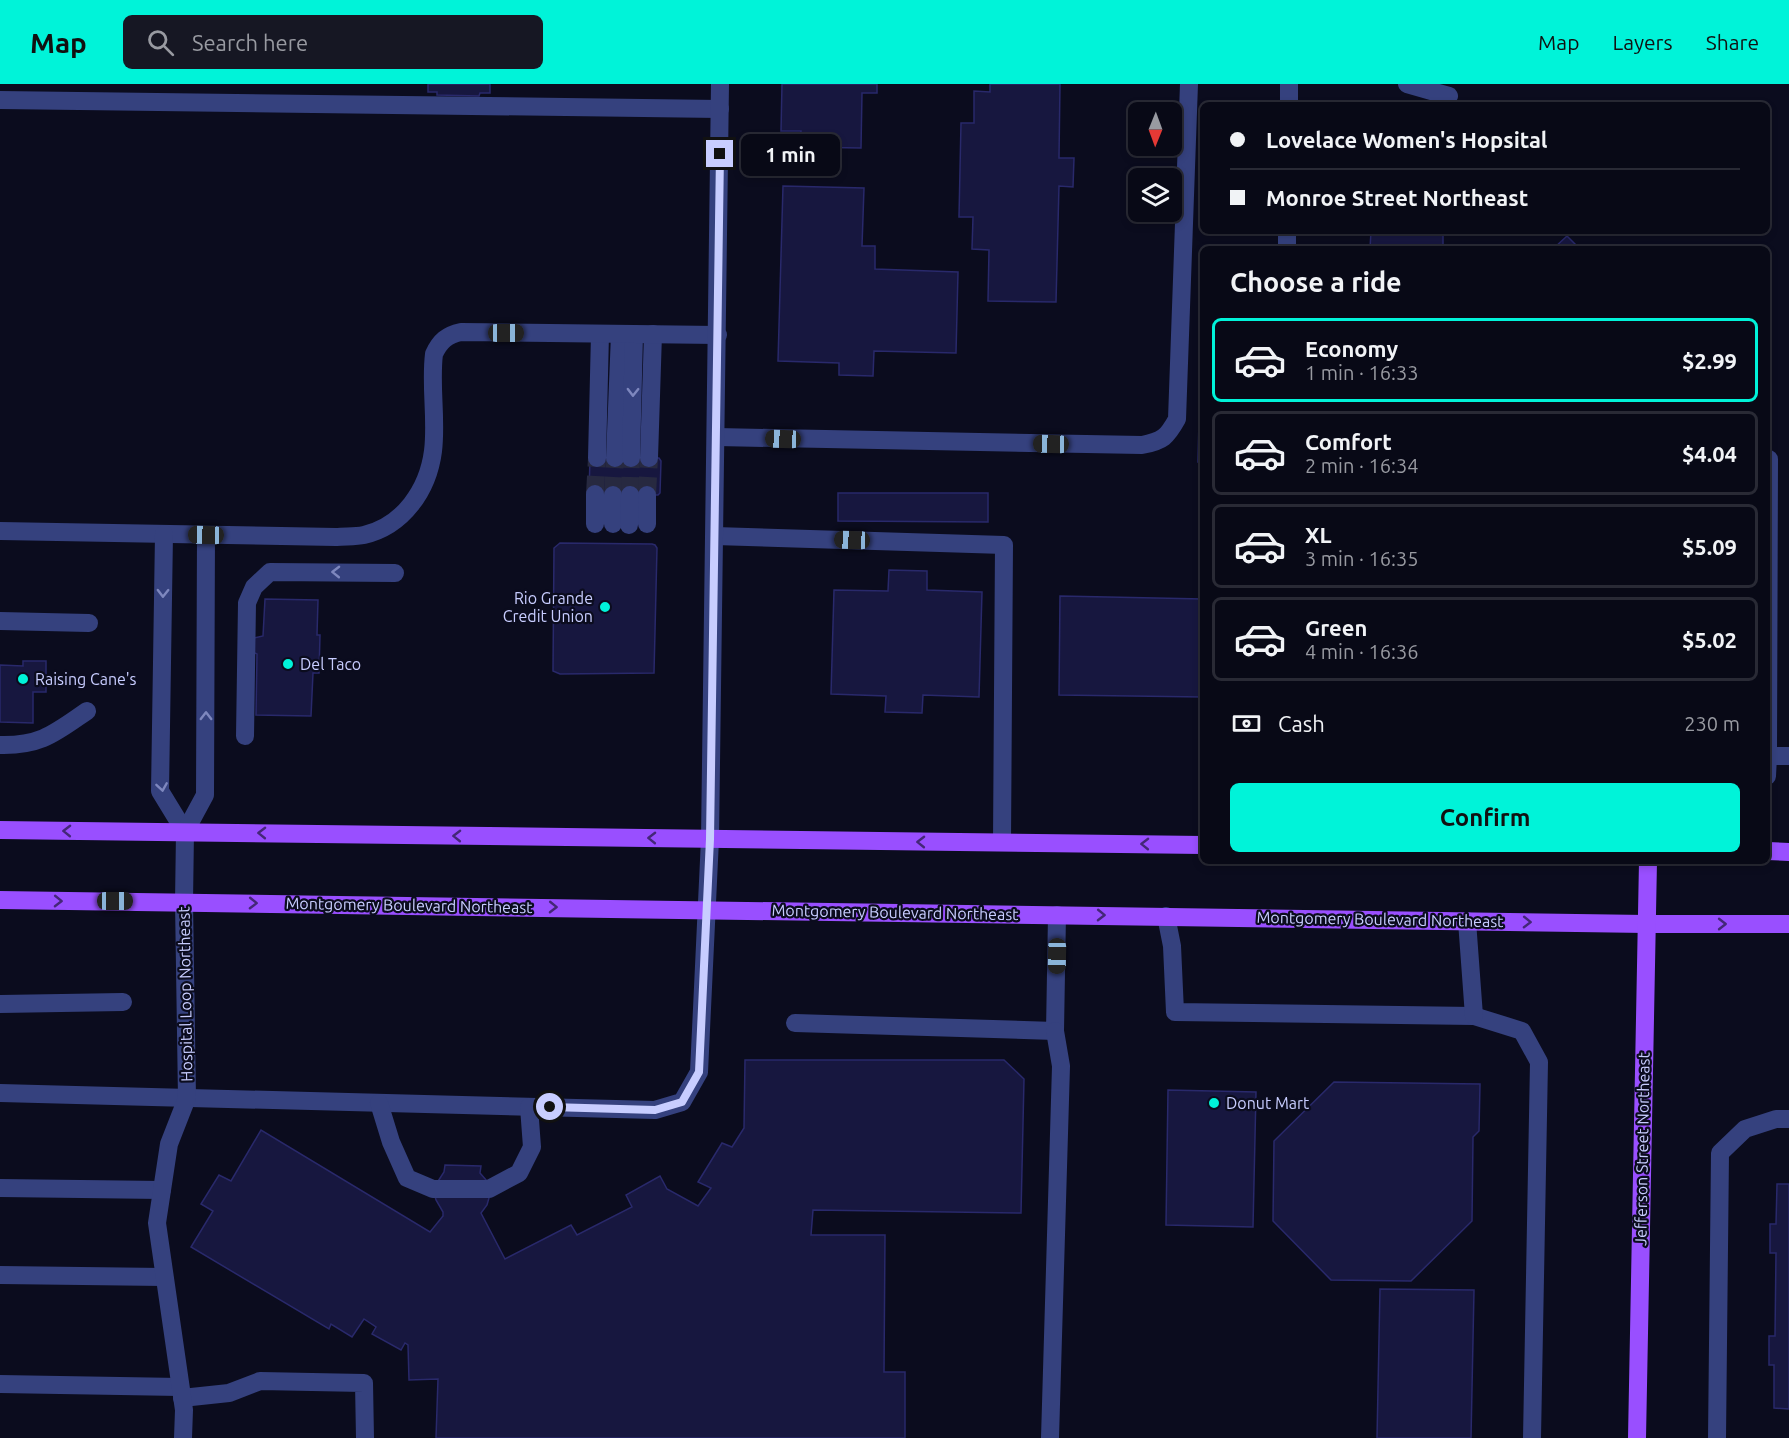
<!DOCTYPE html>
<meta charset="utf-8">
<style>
body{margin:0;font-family:Ubuntu,sans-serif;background:#161723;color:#f1f3f6;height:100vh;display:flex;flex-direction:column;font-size:22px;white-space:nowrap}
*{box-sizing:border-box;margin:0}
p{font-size:20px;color:#989aa1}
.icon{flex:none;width:33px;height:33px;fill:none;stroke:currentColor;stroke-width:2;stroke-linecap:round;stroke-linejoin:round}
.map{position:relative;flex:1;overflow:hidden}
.side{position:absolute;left:1200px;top:162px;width:570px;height:618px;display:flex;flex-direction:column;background:#080916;border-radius:9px;box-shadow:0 3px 9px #0003,0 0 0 2px #292a35}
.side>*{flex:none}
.top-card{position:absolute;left:1200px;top:18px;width:570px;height:132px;border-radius:9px;box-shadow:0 3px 9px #0003,0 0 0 2px #292a35;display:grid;align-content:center;height:132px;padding:0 30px;background:#080916}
.needle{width:39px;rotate:181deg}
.controls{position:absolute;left:1128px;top:18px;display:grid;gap:12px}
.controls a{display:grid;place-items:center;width:54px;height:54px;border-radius:9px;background:#080916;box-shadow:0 3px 9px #0003,0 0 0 2px #292a35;font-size:30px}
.end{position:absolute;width:27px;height:27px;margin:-14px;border:8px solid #c8cdff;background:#111;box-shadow:0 0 0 3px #111}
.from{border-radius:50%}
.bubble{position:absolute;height:42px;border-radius:9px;background:#080916;box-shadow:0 3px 9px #0003,0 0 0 2px #292a35;font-size:20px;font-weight:700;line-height:42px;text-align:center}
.car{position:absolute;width:18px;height:36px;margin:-18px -9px;border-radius:8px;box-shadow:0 0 4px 2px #0007;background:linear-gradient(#222 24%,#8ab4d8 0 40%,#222 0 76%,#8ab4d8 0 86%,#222 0)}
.top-card b{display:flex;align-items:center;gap:21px;height:57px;font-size:22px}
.top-card b+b{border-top:2px solid #292a35}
.top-card i{width:15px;height:15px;background:#f1f3f6}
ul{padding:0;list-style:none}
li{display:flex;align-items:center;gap:18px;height:84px;margin:0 12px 9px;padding:0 18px;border:3px solid #292a35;border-radius:9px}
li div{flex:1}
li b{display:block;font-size:22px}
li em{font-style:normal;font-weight:700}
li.on{border-color:#00f3d9}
li>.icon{width:54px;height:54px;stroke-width:1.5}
h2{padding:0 30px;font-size:27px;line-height:72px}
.pay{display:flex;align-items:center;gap:15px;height:66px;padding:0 30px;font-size:22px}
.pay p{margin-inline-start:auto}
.cta{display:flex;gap:12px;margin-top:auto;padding:12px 30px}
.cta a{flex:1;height:69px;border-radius:9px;background:#00f3d9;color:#111;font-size:24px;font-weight:700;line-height:69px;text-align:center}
header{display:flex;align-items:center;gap:36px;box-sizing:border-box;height:84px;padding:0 30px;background:#00f3d9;color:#111}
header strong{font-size:28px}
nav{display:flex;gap:33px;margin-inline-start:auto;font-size:21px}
.search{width:420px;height:54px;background:#161723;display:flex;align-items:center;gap:15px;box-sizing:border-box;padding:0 21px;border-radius:9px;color:#989aa1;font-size:22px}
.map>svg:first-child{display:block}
.building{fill:#17173f;stroke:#29296b;stroke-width:1.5}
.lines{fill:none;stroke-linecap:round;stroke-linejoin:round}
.minor-tunnel{stroke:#272940;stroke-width:18;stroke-dasharray:18 9;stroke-linecap:butt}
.minor{stroke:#35417e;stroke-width:18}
.major{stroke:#994fff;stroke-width:18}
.oneway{stroke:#7e87be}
.oneway2{stroke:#442778}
.route{stroke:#c8cdff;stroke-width:8}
.poi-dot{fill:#00f3d9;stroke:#0b0c1e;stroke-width:2}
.labels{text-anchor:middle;stroke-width:4.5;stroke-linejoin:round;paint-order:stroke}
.poi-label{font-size:16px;fill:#c8cdff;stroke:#0b0c1e;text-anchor:start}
.street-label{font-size:16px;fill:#c8cdff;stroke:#0b0c1e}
</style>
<header>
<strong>Map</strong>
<div class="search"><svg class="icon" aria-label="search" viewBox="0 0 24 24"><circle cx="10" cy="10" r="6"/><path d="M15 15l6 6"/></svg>Search here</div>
<nav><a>Map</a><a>Layers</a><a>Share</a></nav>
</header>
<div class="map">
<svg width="1789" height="1354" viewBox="0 0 1789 1354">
<rect width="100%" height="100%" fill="#0b0c1e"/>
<!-- building -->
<g class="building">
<path d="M428 0H490V9H480L479 12 437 11V8H428Z"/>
<path d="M782 0H877V9H862L861 64 800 63 801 47H781Z"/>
<path d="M990 0H1060L1059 74H1074L1073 103 1059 102 1056 218 988 217 989 166 972 165 973 133H959L961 39H974V7L990 8Z"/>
<path d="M783 102 864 104 862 162H875V185L958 188 956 269 874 267 873 292 839 291V279L778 277Z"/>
<path d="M1371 147H1443V165H1370Z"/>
<path d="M1567 152 1580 165H1553Z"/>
<path d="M1200 296H1203V378H1198Z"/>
<path d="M590 374H659L661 377 660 409 658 411 595 410 589 409Z"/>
<path d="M838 409H988V438L838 437Z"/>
<path d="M560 459 652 460 655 461 657 464 654 589 560 590 553 587 554 464Z"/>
<path d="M889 486 927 487V506L982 508 979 613 923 611 922 629 885 628 886 612 831 610 834 506 888 507Z"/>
<path d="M1060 512 1203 515V613L1059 611Z"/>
<path d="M265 515 318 516 317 551H320L319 589H313L311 632 256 631 257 570 251 567 250 555 263 552Z"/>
<path d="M23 577H46V608H33V639L0 638V581L23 582Z"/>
<path d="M745 976H1004L1024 995 1021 1129 813 1126 811 1151H885L884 1288H905V1354H436L438 1295 409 1296 408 1261 405 1259 401 1266 372 1250 376 1243 364 1235 352 1253 331 1240 329 1245 191 1163 213 1127 201 1120 219 1091 231 1097 261 1046 430 1148 443 1132V1128L436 1116 433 1105 444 1088 445 1081 481 1082 480 1089 487 1097 489 1114 487 1121 481 1129 505 1175 571 1141 577 1151 632 1123 626 1111 660 1092 667 1105 698 1122 711 1104 698 1098 722 1059 732 1063 744 1044Z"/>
<path d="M1334 998 1480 1000 1479 1047 1473 1053 1472 1137 1411 1197 1331 1196 1273 1137 1274 1057Z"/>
<path d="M1168 1006 1256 1008 1253 1143 1166 1141Z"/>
<path d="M1777 1100H1789V1325L1774 1324V1281H1769V1252H1775L1776 1169H1770V1140H1776Z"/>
<path d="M1380 1205 1474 1206 1471 1354H1377Z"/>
</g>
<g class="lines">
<!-- minor-tunnel -->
<g class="minor-tunnel">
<path d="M595 410 597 374"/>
<path d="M613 411 615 374"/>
<path d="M630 411 631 374"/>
<path d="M647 411 649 374"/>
</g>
<!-- minor -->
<g class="minor">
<path d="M1407 0 1449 12"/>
<path d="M0 16 720 25"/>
<path d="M1289 21V0"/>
<path d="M1287 165V147"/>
<path d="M717 353 1142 361C1163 357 1167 353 1177 335L1189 0"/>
<path d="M597 374 600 250"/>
<path d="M615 374 620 250"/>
<path d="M631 374 634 250"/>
<path d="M649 374 653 250"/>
<path d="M595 410V440"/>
<path d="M613 440V411"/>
<path d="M647 440V411"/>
<path d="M629 441 630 411"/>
<path d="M0 447 336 453C345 452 355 453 364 451 403 442 428 406 433 367 437 335 430 302 434 270 440 257 447 251 461 248L718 251"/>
<path d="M164 450 160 707 185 748"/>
<path d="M715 452 1004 461 1002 758"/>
<path d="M0 537 89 539"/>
<path d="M245 652 247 519 254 503 270 488 395 489"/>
<path d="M0 661C41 662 55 649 87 627"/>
<path d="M1768 672 1769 375"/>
<path d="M1767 692 1768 672H1789"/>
<path d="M1166 832 1172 862 1175 928 1474 932 1522 947 1539 978 1532 1354"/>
<path d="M1467 837 1474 932"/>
<path d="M0 920 123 918"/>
<path d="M795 939 1055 947 1057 831"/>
<path d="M0 1009 655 1026 682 1018 699 988 710 755 720 0"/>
<path d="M379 1019 391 1058 407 1094 433 1105H489L519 1089 532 1063 529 1023"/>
<path d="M0 1104 162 1106"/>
<path d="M0 1191 164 1193"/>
<path d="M0 1300 180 1303"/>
<path d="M182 1314 229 1309 260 1297 364 1299 365 1354"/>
<path d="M183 1354 184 1326 157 1139 169 1060 187 1014 184 818 185 748 205 711 206 451"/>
<path d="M1050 1354 1061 982 1055 947"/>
<path d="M1717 1354 1720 1069 1745 1045 1776 1035H1789"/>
</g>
<!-- major -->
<g class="major">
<path d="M0 746 1203 761"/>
<path d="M1767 767 1789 768"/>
<path d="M0 816 1646 840H1789"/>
<path d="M1637 1354 1648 777"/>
</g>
</g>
<!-- one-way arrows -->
<defs><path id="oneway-chevron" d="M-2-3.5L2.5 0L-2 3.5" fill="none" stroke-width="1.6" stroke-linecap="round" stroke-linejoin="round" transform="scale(1.5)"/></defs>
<g class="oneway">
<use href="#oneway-chevron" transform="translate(633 308) rotate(91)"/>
<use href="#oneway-chevron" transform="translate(336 488) rotate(-179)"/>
<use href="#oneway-chevron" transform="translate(163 509) rotate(91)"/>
<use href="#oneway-chevron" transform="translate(206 632) rotate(-90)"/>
<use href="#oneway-chevron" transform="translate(162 703) rotate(81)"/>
</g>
<g class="oneway2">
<use href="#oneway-chevron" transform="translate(67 747) rotate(-179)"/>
<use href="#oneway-chevron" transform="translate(262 749) rotate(-179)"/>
<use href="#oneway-chevron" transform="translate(457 752) rotate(-179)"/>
<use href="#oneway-chevron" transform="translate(652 754) rotate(-179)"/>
<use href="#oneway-chevron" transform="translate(921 758) rotate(-179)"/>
<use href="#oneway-chevron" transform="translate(1145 760) rotate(-179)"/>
<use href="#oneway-chevron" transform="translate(58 817) rotate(1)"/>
<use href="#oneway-chevron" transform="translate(253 819) rotate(1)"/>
<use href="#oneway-chevron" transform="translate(553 823) rotate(1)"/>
<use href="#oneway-chevron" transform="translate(1101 831) rotate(1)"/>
<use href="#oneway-chevron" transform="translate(1527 838) rotate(1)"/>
<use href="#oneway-chevron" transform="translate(1722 840)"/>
</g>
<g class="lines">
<!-- route -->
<path class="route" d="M550 1023 655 1026 682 1018 699 988 710 755 720 70"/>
</g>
<!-- markers -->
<g class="poi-dot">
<circle cx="605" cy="523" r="6"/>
<circle cx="288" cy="580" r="6"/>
<circle cx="23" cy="595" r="6"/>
<circle cx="1214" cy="1019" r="6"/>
</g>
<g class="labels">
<!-- poi labels -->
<g class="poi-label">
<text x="593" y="520" text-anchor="end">Rio Grande<tspan x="593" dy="18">Credit Union</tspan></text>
<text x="300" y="586">Del Taco</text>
<text x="35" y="601">Raising Cane's</text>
<text x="1226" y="1025">Donut Mart</text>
</g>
<!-- street labels -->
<g class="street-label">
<text transform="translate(409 821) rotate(1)" y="6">Montgomery Boulevard Northeast</text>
<text transform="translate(895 828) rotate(1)" y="6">Montgomery Boulevard Northeast</text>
<text transform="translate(1380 835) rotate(1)" y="6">Montgomery Boulevard Northeast</text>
<text transform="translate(185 910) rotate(-91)" y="6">Hospital Loop Northeast</text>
<text transform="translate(1642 1065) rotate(-89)" y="6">Jefferson Street Northeast</text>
</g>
</g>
</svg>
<div class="controls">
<a><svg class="needle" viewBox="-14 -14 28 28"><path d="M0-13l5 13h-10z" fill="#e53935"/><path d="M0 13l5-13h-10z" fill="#989aa1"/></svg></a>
<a><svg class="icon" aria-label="layers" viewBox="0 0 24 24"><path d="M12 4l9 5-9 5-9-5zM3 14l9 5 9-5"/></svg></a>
</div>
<i class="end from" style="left:550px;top:1023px"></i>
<i class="end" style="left:720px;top:70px"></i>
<div class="bubble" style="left:741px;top:50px;width:99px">1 min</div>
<i class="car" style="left:506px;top:249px;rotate:90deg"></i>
<i class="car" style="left:783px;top:355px;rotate:272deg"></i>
<i class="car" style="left:1051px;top:360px;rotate:271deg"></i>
<i class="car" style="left:206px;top:451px;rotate:271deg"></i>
<i class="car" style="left:852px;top:456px;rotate:272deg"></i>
<i class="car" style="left:115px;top:817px;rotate:90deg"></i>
<i class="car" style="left:1057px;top:872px;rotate:181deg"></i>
<div class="top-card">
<b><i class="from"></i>Lovelace Women's Hopsital</b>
<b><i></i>Monroe Street Northeast</b>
</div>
<section class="side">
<h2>Choose a ride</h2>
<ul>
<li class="on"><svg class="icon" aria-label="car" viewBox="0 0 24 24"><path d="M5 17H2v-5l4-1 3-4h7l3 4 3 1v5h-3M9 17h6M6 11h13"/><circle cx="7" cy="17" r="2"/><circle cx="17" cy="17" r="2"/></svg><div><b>Economy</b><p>1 min · 16:33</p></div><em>$2.99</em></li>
<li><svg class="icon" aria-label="car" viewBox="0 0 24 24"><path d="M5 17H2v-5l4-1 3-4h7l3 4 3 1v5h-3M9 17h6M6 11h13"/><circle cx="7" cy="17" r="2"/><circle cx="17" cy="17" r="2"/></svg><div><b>Comfort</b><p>2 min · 16:34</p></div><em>$4.04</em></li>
<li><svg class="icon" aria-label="car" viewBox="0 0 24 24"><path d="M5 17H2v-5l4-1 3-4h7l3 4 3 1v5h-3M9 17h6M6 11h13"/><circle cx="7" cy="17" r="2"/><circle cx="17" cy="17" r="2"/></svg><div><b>XL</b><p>3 min · 16:35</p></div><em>$5.09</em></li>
<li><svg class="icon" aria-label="car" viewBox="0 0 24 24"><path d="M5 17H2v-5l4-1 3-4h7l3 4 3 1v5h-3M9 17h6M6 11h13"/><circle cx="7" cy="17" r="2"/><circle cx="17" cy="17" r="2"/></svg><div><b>Green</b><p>4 min · 16:36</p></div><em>$5.02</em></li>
</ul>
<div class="pay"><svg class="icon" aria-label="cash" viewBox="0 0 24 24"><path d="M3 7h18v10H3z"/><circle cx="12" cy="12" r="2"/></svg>Cash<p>230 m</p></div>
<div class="cta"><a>Confirm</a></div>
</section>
</div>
